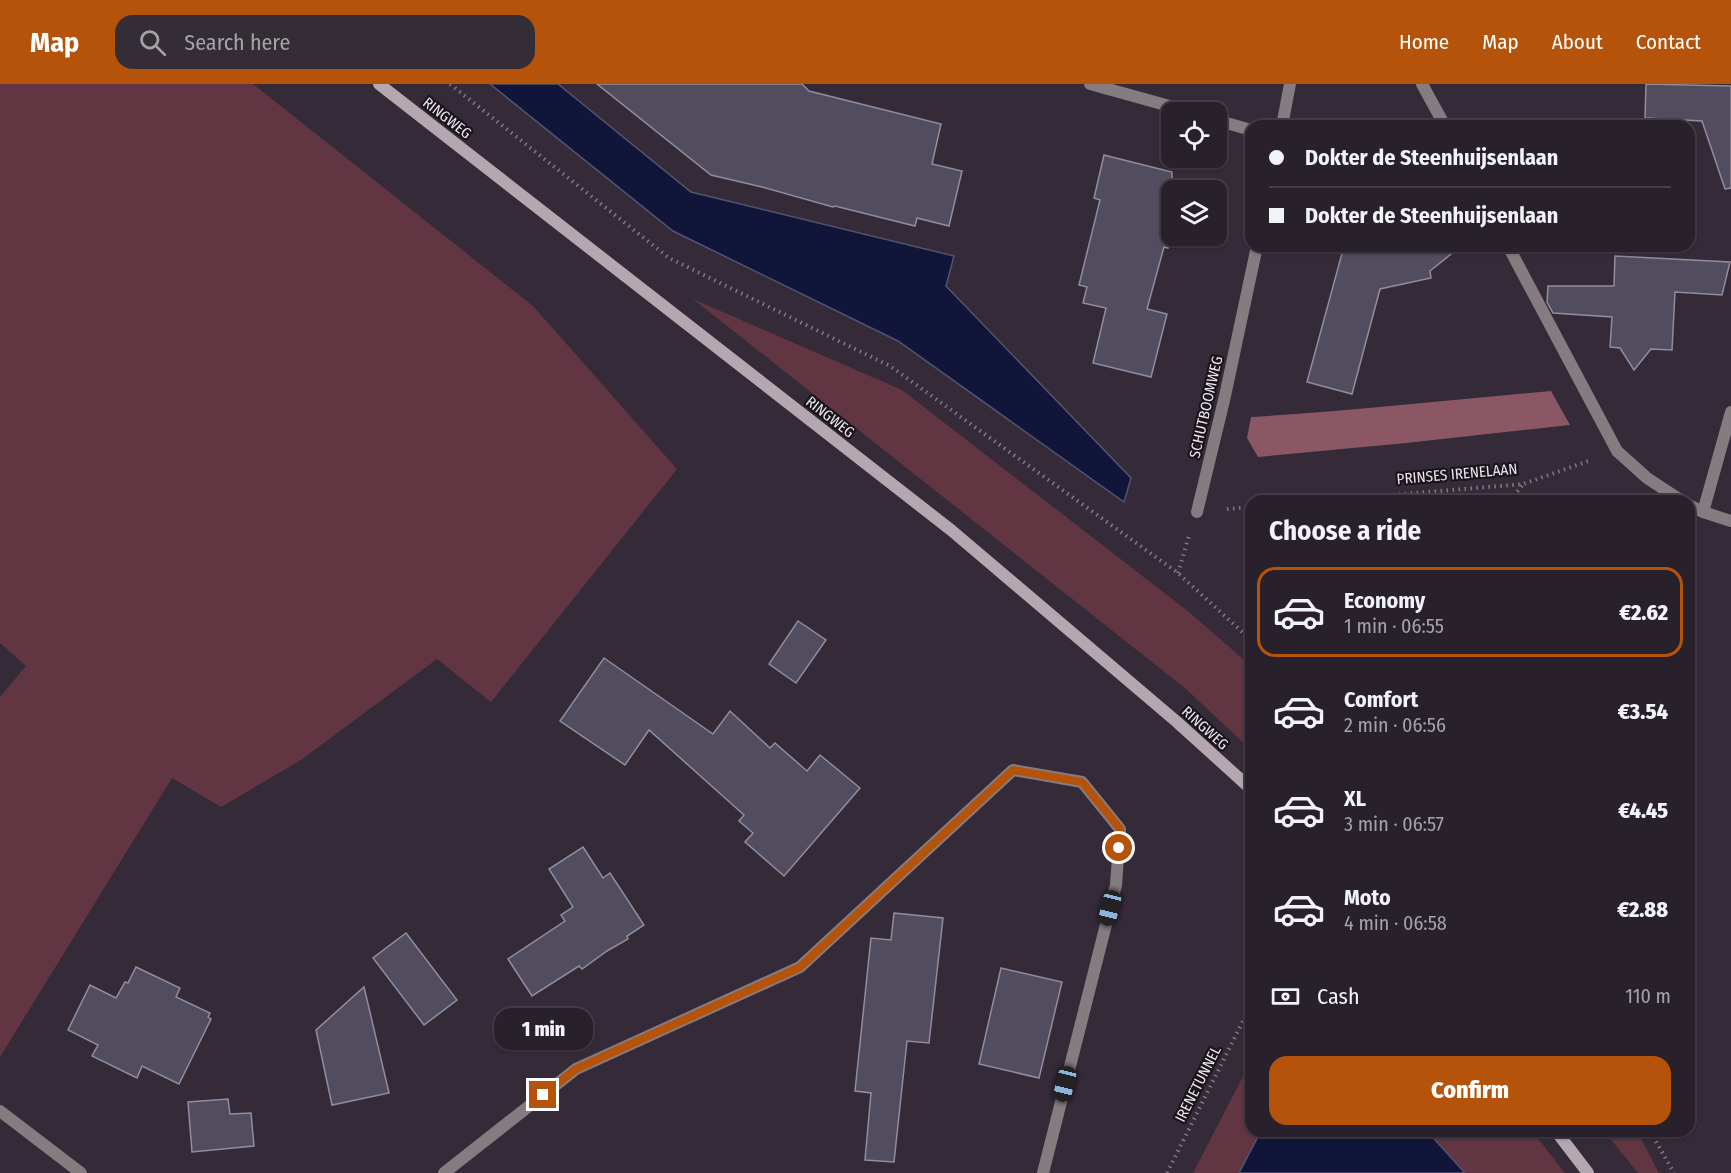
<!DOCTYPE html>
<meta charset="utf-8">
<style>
body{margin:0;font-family:"Fira Sans Condensed",sans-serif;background:#342d36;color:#f1f3f6;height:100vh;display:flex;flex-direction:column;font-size:22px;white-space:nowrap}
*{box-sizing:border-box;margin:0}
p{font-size:20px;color:#a5a3a8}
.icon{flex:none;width:33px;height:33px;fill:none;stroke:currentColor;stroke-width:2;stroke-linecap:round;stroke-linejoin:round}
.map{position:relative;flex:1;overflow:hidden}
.sheet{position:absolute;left:1245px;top:411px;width:450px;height:642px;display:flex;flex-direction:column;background:#28202a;border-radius:18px;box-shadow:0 2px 4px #0004,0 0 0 2px #443e47}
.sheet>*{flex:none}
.guide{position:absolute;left:1245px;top:36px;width:450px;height:132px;border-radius:18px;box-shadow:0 2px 4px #0004,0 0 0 2px #443e47;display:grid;align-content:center;height:132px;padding:0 24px;background:#28202a}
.buttons{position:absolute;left:1161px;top:18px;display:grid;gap:12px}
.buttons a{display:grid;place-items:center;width:66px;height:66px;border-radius:12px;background:#28202a;box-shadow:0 2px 4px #0004,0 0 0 2px #443e47;font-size:30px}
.end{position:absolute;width:27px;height:27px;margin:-14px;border:8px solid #b45309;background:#fff;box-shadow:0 0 0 3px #fff}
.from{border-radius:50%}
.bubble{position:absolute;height:42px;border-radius:18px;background:#28202a;box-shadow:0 2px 4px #0004,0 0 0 2px #443e47;font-size:20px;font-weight:800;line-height:42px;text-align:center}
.car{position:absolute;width:18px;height:36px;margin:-18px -9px;border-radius:8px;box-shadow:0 0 4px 2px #0007;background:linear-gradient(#222 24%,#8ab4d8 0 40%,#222 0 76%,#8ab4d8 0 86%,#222 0)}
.guide b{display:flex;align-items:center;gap:21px;height:57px;font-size:22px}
.guide b+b{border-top:2px solid #443e47}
.guide i{width:15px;height:15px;background:#f1f3f6}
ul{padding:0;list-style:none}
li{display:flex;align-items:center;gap:18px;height:90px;margin:0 12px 9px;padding:0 12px;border:3px solid transparent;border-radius:18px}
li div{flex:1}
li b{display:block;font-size:22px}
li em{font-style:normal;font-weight:800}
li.selected{border-color:#b45309}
li>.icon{width:54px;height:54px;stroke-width:1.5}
h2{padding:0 24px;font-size:27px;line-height:72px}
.pay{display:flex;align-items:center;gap:15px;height:66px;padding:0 24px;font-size:22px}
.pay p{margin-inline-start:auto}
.cta{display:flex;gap:12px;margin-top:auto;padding:12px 24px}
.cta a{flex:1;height:69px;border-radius:18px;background:#b45309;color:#fff;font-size:24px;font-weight:800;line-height:69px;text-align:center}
header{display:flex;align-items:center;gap:36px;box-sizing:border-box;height:84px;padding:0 30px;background:#b45309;color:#fff}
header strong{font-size:28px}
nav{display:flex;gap:33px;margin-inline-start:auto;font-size:21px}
.search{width:420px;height:54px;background:#342d36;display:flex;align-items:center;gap:15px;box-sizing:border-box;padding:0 21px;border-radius:18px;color:#a5a3a8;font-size:22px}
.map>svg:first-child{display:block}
.green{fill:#613541}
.forest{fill:#8b5764}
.water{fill:#11153a;stroke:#535470;stroke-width:1.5}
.building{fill:#524d5e;stroke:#918c9f;stroke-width:1.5}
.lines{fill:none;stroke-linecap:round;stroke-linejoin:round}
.path{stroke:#807883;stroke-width:4;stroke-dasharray:1.5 4.5;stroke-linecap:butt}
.minor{stroke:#847c81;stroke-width:12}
.secondary{stroke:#b4a7af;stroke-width:12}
.route{stroke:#b45309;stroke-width:8}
.labels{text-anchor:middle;stroke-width:4.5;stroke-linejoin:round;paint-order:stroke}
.street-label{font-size:15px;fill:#ede6ef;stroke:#1a151b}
</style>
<header>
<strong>Map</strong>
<div class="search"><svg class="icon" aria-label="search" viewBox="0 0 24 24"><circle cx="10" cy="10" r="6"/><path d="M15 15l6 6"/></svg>Search here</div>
<nav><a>Home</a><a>Map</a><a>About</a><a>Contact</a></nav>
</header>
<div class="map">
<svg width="1731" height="1089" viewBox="0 0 1731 1089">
<rect width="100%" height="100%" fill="#352b38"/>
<!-- green -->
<g class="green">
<path d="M0 0H253L533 222 677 385 491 618 437 575 301 676 221 723 172 694 0 973V613L26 582 0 559Z"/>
<path d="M693 215 902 306 1189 528 1251 582V666L1186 605Z"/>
<path d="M1251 977V1047H1261L1239 1089H1193Z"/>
<path d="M1427 1047H1532L1565 1089H1465Z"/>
<path d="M1604 1047H1637L1659 1089H1638Z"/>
</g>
<!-- forest -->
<path class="forest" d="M1551 307 1570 341 1406 359 1258 373 1247 354 1251 333C1351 327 1451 316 1551 307Z"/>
<!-- water -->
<g class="water">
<path d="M490 0H558L691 108 954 172 946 202 1131 394 1124 418 898 257 673 147Z"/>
<path d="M1261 1047H1427L1465 1089H1239Z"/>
</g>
<!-- building -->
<g class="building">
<path d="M597 0H802L809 7 941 40 932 80 962 87 949 142 917 134 915 142 835 122 833 123 762 103 711 91Z"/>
<path d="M1646 0 1731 2V104L1725 105 1702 37 1645 34Z"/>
<path d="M1104 71 1172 88V146L1168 164 1164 163 1147 225 1167 230 1151 293 1093 279 1106 224 1083 219 1087 203 1079 201 1100 116 1094 114Z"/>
<path d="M1344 162H1461L1430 187 1431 194 1380 205 1352 310 1307 298Z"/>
<path d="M1615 172 1730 178 1722 211 1675 208 1672 266 1651 265 1634 286 1620 264 1610 263 1612 233 1553 229 1547 218 1548 202H1614Z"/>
<path d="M798 537 826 556 796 599 769 580Z"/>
<path d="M604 574 713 650 730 627 770 664 775 659 807 687 820 671 860 704 784 792 745 758 753 749 739 737 744 731 649 646 625 681 560 637Z"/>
<path d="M583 763 603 794 610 789 644 841 627 852 628 855 607 867 582 885 579 882 532 912 508 875 565 837 561 831 573 823 549 785Z"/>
<path d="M894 829 943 834 929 959 907 957 894 1078 865 1076 871 1009 855 1007 871 854 891 856Z"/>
<path d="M406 849 457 916 424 941 373 874Z"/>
<path d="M136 883 180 904 176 913 210 929 208 933 211 935 179 1000 142 982 137 994 92 972 98 961 68 946 90 901 116 914 125 898 128 899Z"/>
<path d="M1001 884 1062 898 1039 994 979 980Z"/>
<path d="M364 903 389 1009 332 1021 316 946Z"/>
<path d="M228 1015 230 1030 251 1029 254 1062 192 1068 188 1018Z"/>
</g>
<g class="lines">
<!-- path -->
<g class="path">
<path d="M450 0 669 174 890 282 1178 489 1251 556"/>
<path d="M1321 417 1523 400 1591 376"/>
<path d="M1510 417 1523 400"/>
<path d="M1227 425 1251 423"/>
<path d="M1178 489 1189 452"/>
<path d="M1650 1047 1674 1089"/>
<path d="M1167 1089 1251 921"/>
</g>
<!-- minor -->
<g class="minor">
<path d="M1090 0 1191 28"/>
<path d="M1422 0 1445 42"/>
<path d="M1216 36 1251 46"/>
<path d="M1282 42 1290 0"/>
<path d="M1508 162 1617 367 1647 394 1682 417"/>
<path d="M1689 421 1703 428 1731 437"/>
<path d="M1197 428 1225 312 1257 162"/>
<path d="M1703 428 1731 328"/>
<path d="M0 1027 81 1089"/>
<path d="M444 1089 576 985 800 883 1013 686 1082 698 1120 745 1116 801 1043 1089"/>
</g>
<!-- secondary -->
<g class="secondary">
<path d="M379 0 951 446 1177 638 1251 705"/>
<path d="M1556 1047 1588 1089"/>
</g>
</g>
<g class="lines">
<!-- route -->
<path class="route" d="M543 1011 576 985 800 883 1013 686 1082 698 1120 745 1119 764"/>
</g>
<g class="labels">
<!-- street labels -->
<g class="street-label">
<text transform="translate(447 34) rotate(38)" y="5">RINGWEG</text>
<text transform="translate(1206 323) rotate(-77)" y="5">SCHUTBOOMWEG</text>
<text transform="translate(830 333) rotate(38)" y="5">RINGWEG</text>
<text transform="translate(1457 390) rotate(-5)" y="5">PRINSES IRENELAAN</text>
<text transform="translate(1205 644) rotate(42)" y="5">RINGWEG</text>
<text transform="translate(1198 1000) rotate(-63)" y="5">IRENETUNNEL</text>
</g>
</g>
</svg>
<div class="buttons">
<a><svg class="icon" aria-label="locate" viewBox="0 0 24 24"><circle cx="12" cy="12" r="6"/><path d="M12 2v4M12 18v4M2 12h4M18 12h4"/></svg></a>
<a><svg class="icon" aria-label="layers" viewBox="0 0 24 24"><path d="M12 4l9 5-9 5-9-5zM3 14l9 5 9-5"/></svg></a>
</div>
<i class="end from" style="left:1119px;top:764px"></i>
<i class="end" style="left:543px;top:1011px"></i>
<div class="bubble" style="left:494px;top:924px;width:99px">1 min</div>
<i class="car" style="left:1110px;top:824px;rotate:194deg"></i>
<i class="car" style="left:1065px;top:1000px;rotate:194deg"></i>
<div class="guide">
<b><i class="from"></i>Dokter de Steenhuijsenlaan</b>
<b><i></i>Dokter de Steenhuijsenlaan</b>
</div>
<section class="sheet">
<h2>Choose a ride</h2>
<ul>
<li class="selected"><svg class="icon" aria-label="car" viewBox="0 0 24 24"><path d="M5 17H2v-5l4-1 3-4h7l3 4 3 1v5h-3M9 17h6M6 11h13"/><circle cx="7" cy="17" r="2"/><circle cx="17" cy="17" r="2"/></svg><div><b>Economy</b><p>1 min · 06:55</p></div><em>€2.62</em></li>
<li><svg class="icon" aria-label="car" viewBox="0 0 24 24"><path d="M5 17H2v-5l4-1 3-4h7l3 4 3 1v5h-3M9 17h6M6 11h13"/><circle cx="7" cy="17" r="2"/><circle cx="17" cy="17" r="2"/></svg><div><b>Comfort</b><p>2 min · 06:56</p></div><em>€3.54</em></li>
<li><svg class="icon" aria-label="car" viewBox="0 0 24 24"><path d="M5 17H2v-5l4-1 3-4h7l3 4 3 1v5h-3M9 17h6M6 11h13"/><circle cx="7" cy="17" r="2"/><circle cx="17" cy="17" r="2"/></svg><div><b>XL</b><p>3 min · 06:57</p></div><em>€4.45</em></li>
<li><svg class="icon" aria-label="car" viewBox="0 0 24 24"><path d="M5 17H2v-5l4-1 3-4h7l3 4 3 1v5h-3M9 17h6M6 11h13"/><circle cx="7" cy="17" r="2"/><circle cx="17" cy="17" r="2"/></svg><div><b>Moto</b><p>4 min · 06:58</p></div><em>€2.88</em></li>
</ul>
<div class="pay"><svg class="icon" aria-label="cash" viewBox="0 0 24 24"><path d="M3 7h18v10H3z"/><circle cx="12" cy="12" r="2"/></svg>Cash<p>110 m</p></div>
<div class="cta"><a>Confirm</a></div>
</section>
</div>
